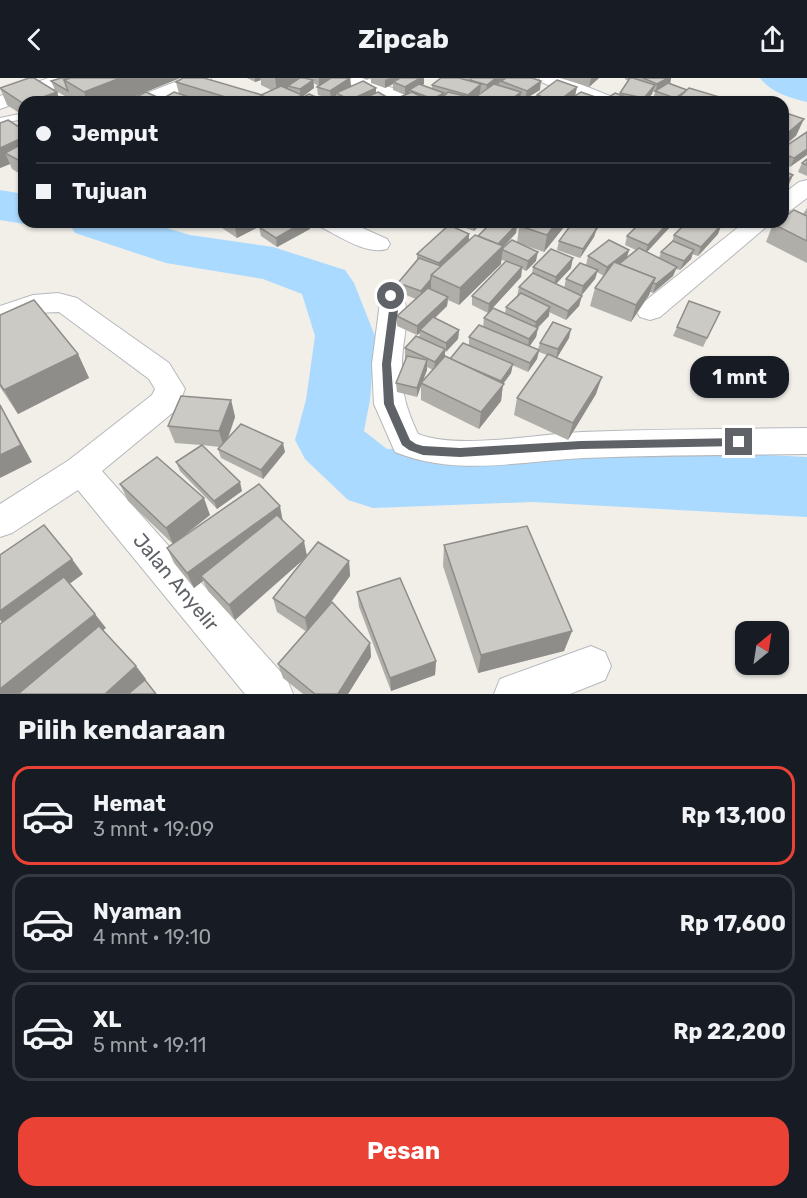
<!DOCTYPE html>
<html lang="id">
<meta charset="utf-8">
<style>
body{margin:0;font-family:Rubik,sans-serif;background:#20242c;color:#f1f3f6;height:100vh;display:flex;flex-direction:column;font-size:22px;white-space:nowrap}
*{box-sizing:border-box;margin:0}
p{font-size:20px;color:#9ea1a6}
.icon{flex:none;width:33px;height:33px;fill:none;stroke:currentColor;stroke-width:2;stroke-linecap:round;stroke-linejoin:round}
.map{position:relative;height:616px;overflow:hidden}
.panel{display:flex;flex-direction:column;background:#171b24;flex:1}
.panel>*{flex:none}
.guide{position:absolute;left:18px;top:18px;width:771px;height:132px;border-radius:18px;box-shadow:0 2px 4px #0004;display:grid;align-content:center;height:132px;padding:0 18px;background:#171b24}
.needle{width:39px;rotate:30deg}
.tools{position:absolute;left:735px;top:543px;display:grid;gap:12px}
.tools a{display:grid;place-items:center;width:54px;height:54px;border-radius:12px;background:#171b24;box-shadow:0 2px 4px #0004;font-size:30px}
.end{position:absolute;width:27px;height:27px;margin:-14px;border:8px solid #5f6368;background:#fff;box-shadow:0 0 0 3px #fff}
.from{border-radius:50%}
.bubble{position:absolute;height:42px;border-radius:18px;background:#171b24;box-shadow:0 2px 4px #0004;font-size:20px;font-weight:700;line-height:42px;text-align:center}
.guide b{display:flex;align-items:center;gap:21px;height:57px;font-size:22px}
.guide b+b{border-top:2px solid #363941}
.guide i{width:15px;height:15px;background:#f1f3f6}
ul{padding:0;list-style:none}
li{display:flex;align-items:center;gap:18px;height:99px;margin:0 12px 9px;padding:0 6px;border:3px solid #363941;border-radius:18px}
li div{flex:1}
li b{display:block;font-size:22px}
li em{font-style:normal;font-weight:700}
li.selected{border-color:#ea4335}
li>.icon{width:54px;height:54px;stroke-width:1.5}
h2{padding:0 18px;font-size:27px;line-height:72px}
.primary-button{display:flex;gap:12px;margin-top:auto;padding:12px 18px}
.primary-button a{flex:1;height:69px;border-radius:18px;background:#ea4335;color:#fff;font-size:24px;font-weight:700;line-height:69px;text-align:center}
header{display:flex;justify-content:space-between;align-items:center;height:78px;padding:0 18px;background:#171b24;font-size:27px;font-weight:700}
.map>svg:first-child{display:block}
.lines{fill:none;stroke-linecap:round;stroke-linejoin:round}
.river{fill:#aadaff;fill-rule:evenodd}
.lane-casing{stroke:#b5b8bc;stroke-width:2}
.street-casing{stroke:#b5b8bc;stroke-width:2}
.lane{fill:#fff;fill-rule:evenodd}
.street{fill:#fff;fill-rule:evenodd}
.wall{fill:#afaea9;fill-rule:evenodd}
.shaded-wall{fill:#8f8d8a}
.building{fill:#cccac5;stroke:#8f8d8a;stroke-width:1.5}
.route{fill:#5f6368}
.labels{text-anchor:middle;stroke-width:4.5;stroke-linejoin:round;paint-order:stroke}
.near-street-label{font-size:20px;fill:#5f6368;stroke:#fff}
</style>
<header><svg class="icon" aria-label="back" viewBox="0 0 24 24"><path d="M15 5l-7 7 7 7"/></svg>Zipcab<svg class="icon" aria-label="share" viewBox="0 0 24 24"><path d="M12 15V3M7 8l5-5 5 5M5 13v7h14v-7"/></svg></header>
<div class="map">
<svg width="807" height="616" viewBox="0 0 807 616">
<rect width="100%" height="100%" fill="#f1efe8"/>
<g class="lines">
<!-- river -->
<g class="river">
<path d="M760 0H807V24C790 20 770 14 760 0Z"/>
<path d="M0 112 24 116V144H31L24 146 0 142Z"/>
<path d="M68 144H146L190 157 273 169 345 192 354 205 375 258 370 322 364 353 387 371 533 366 807 379V439L533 424 373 430 348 422 305 381 295 362 306 322 315 258 302 216 263 201 166 185 75 155Z"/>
</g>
<!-- lane casing -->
<g class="lane-casing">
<path id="lane" d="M19 36 23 37V41L0 46V40Z"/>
</g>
<!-- street casing -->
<g class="street-casing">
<g id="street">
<path d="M48 0H74L72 4 0 31V18Z"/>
<path d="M185 0H211L209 4 158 24H131L134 20Z"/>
<path d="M341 0H367L418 20 421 24H394L343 4Z"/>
<path d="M539 0H565L615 20 618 24H591L541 4Z"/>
<path d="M807 102V120L791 132 783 134V116L799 104Z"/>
<path d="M317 144H349L387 161 390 166 387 171C366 177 339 158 321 149Z"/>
<path d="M745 144H772L660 239 650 242 640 239 636 233 640 227Z"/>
<path d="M391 209 400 212C413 232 402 262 402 285 401 314 406 330 418 356 459 372 537 356 582 354 657 351 732 351 807 350V376C733 377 658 377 584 380 520 383 456 399 395 374L374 326 372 286 379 232 378 218 382 212Z"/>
<path d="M58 215 77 220 169 285 185 311 176 332 102 393 287 601 293 616H245L78 412 12 455 0 459V426L69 382 152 317 155 311 149 301 59 234 36 235 0 248V228L33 217Z"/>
<path d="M591 568 605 574 611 588 605 602 570 616H494L500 601Z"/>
</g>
</g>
<!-- lane -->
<use href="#lane" class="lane"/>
<!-- street -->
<use href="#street" class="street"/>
</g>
<!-- wall -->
<g class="wall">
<path d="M180 0 121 24H72L71 22 55 12 51 3Z"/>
<path d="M247 0H350L351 8 348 10 376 15 392 22 405 17 393 12V6L385 10 371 5V0L367 2 362 0H424V6L422 7 432 10V7L440 0H506L540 12 525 21 520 19V23L518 24H477V18L483 14H481L480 15 469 24H337L336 18 331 21 318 17 317 9 318 8 314 5V10L302 19 327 24H126L162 21 179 16 176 4 261 17 271 12 261 7V2L255 4Z"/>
<path d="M560 0H599L589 9Z"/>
<path d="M625 0H671L670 5 687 12 723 20 721 24H660L653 21 655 14 653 13 652 16 645 24H601L620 17 628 3 625 1Z"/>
<path d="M577 9 575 17 600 24H524L536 22 537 17Z"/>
<path d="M0 10 57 14 60 24H24V38L7 27Z"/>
<path d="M0 45 24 52V98L12 91 10 86 0 90Z"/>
<path d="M807 54 790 89 783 86V70Z"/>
<path d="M807 81V98L798 94 802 85Z"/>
<path d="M807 130V185L766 164 773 146 803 136Z"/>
<path d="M219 144H268L237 160 219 148Z"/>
<path d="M449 144H482L474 153Z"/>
<path d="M492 144H568L544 174 524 167 536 183 526 193 522 191 521 199 488 235 472 227V218L506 183 501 182V186L459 227 448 222 447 228 435 240 459 252 458 261 445 274V279L451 281 469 268V259L483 249 484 240 505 235 506 229 517 218 519 209 532 196 533 189 571 190 556 206 564 210 566 201 586 187 588 178 629 172 627 179 636 172 625 167 627 158 641 144H671L670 149 647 174 659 180 661 174 672 164 674 157 718 156 698 178 692 176 691 181 680 192 676 191 673 198 653 215 650 214 649 217 631 244 590 228 595 210 604 198 597 194 595 201 581 218 579 228 566 242 549 234V238L538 250 536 259 530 268 538 271 540 265 569 260 557 280 596 316 568 362 514 337 517 320 547 277 539 274 537 281 528 294 512 287 511 295 503 306 501 323 479 351 421 322V306L417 319 397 314 396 305 406 280H405V270L419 260 420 255 417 257 397 248V238L416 221 398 214V205L417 183V176L469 162 478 158ZM517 148 519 149 517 165 503 170 516 155ZM427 289 433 292 422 304 427 292Z"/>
<path d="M579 144H602L596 153 594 159 580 180 557 172 559 163Z"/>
<path d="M259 149 310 151 277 169 261 158Z"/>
<path d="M720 234 703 269 673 258 677 249Z"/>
<path d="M0 237 78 276 89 300 18 336 0 309Z"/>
<path d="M231 322 235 339 228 361 285 374 263 401 221 380 218 371 220 369 202 367 242 413 217 431 180 393 176 384 201 367 175 365 168 348Z"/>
<path d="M120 406 210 437 181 460 283 443 307 477 349 483 350 498 324 534 370 565 371 579 348 616H303L283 600 278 586 307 554 277 534 273 520 302 483 235 542 208 513 203 503 194 510 174 485 167 470 173 466 128 423Z"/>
<path d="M444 467 572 553 564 573 478 595 443 488Z"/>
<path d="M357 514 436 583 435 597 391 613 359 529Z"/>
</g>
<!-- shaded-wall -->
<g class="shaded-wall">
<path d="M107 0H180L121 24H87L84 14Z"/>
<path d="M255 0H260L261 2 255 4Z"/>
<path d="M275 0H309V1L288 8V10L277 15Z"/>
<path d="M319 0H336L319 8Z"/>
<path d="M350 0 351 8 338 16 336 15V18L331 21 330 13Z"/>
<path d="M389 0H404L393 4V6L385 10V2Z"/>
<path d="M420 0H424V6L412 13 409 12V15L405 17V9Z"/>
<path d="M496 0H506L486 15 487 7Z"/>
<path d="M591 0H599L589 9Z"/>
<path d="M668 0H671L670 7 656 13 657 6Z"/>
<path d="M313 2 314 10 302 19V22L300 21V24H289L300 18V11Z"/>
<path d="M541 3 540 12 525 21 527 13Z"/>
<path d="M481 6 480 15 469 24H464L468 20V17Z"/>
<path d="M655 7 652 16 645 24H643L644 20Z"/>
<path d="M577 9 575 18 567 24H557Z"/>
<path d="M376 10V19L365 24H350V22Z"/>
<path d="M57 14 60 24H29Z"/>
<path d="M521 14 520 23 518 24H508Z"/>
<path d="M444 15 443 23 433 24V21Z"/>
<path d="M262 17 263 24H252Z"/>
<path d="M804 41 796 58 783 69V59Z"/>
<path d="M24 59V79L5 75 10 86 0 90V70Z"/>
<path d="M807 71V77L790 89 794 80Z"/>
<path d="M793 97 789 106 783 111V105Z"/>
<path d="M234 144H268L237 160Z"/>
<path d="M304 144H309L310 151 277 169 276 160Z"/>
<path d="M475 144H482L474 153Z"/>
<path d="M557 144H568L544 174 547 157Z"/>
<path d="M598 144H602L596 153 594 159 580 180 583 171 596 151Z"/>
<path d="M669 144H671L670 149 645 176 648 167Z"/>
<path d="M517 146 516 155 503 169 501 186 459 227 460 210 498 167Z"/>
<path d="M722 146 718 156 698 178 701 169Z"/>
<path d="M469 156V165L439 192V185Z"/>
<path d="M629 172 626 182 604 198 607 189Z"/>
<path d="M694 172 691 181 680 192 684 183Z"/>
<path d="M538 174 536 183 526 193 528 183Z"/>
<path d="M573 180 571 190 554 208 556 199Z"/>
<path d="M522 189 521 199 488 235 489 226Z"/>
<path d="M677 189 673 198 653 215 656 206Z"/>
<path d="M598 192 595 201 581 218 583 208Z"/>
<path d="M655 200 649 217 631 244 636 227Z"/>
<path d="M431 201V210L420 223 421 213Z"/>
<path d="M582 218 579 228 566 242 568 233Z"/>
<path d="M448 219 447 228 421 253 420 252V255L417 257V248Z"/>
<path d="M550 229 549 238 534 253 536 244Z"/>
<path d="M538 250 536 259 528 270 529 261Z"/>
<path d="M571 251 569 260 556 281 558 271Z"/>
<path d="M459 252 458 261 446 274V265Z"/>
<path d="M445 271V280L434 293 435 284Z"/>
<path d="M539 272 537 281 528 294 530 285Z"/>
<path d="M78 276 89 300 18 336 4 312Z"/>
<path d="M427 282V292L417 319V310Z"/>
<path d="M513 286 511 295 503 306 501 323 479 351 481 334 500 310 501 303Z"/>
<path d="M602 299 596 316 568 362 573 345Z"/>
<path d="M231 322 235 339 224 370 219 353Z"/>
<path d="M0 326 32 384 0 400Z"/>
<path d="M283 365 285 374 263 401 261 392Z"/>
<path d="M240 404 242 413 217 431 214 423Z"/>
<path d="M204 420 210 437 173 466 166 450Z"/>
<path d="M280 428 283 444 201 498 203 503 194 510 187 495Z"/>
<path d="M304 463 307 478 235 542 229 527Z"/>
<path d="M72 481 83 496 8 551 0 542V533Z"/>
<path d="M349 483 350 498 308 555 305 540Z"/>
<path d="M95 536 106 550 24 616H0V611Z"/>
<path d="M572 553 564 573 478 595 481 577Z"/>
<path d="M370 565 371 579 348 616H338Z"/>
<path d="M436 583 435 597 391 613 390 600Z"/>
<path d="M136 588 146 601 130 616H105Z"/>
</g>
<!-- building -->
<g class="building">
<path d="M29 0H34L57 14 29 24H24V26L0 10Z"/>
<path d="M61 0H71L64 2 68 13 51 3Z"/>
<path d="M71 0H120L84 14 64 2Z"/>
<path d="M183 0H204L262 17 252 24H242L176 4Z"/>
<path d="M300 0H304L313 2 300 11 288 8Z"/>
<path d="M331 0H350L330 13 317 9Z"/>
<path d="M400 0H420L405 9 393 4Z"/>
<path d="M441 0H459L481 6 468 17 432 7Z"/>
<path d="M472 0H496L487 7 470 2Z"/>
<path d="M506 0H532L541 3 527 13 501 3Z"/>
<path d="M630 0H633L655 7 644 20 620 15Z"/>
<path d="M643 0H668L657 6Z"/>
<path d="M557 2 577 9 557 24 537 17Z"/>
<path d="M363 3 376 10 350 22 336 15Z"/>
<path d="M668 5 687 12 675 20 655 13Z"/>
<path d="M419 6 444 15 433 21 409 12Z"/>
<path d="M494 6 521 14 508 24H495L477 18Z"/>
<path d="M281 8 302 17 289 24H275L261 17Z"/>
<path d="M689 10 723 20 719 24H674Z"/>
<path d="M146 14 168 24H126Z"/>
<path d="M174 14 204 24H168L162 21Z"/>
<path d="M378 14 392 22 388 24H356Z"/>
<path d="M412 14 432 24H388Z"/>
<path d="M448 14 469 19 464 24H438Z"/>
<path d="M581 14 601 21 596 24H565Z"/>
<path d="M615 15 639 24H601Z"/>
<path d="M309 16 327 24H307L300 21Z"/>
<path d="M532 20 542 24H524Z"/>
<path d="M745 22 751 24H741Z"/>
<path d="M783 34 804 41 783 59Z"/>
<path d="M8 42 24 52V59L0 70V45Z"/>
<path d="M807 54V71L794 80 783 76V70Z"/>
<path d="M24 65V85L5 75Z"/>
<path d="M807 81V87L802 85Z"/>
<path d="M783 93 793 97 783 105Z"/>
<path d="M794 132 807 138V163L773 146 777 144H783V140Z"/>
<path d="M269 144H304L276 160 259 149Z"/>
<path d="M492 144H512L517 146 498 166 478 158Z"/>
<path d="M523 144H557L547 157 520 148Z"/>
<path d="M573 144H578L597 150 583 171 559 163Z"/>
<path d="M641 144H669L648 167 627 158Z"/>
<path d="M687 144H716L722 146 701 169 674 157Z"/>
<path d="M449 147 469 156 439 185 417 176Z"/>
<path d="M475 157 503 168 460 210 431 197Z"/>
<path d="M512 162 538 174 528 183 503 172V170Z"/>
<path d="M609 162 629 172 607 189 588 178Z"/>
<path d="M673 163 694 172 684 183 661 174Z"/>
<path d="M639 170 677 189 656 206 653 205 655 200 619 186Z"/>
<path d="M551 171 573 180 556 199 533 189Z"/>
<path d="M419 180 441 188 431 197V201L421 213 398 205Z"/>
<path d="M506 183 522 189 489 226 472 218Z"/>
<path d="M614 184 655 200 636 227 595 210Z"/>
<path d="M580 185 598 192 583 208 566 201Z"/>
<path d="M533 195 582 218 568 233 519 209Z"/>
<path d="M428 210 448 219 417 248 397 238Z"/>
<path d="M521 215 550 229 536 244 506 229Z"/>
<path d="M34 222 78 276 4 312 0 306V237Z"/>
<path d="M689 223 720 234 707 260 677 249Z"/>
<path d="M493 230 538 250 529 261 484 240Z"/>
<path d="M433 239 459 252 446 265 420 252Z"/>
<path d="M553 244 571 251 558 271 540 265Z"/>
<path d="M479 247 539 272 530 285 469 259Z"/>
<path d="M416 258 445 271 435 284 405 270Z"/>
<path d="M463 265 513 286 501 303 450 281Z"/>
<path d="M548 276 602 299 573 345 517 320Z"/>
<path d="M407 278 427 282 417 310 396 305Z"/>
<path d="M445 278 504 306 481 334 421 305Z"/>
<path d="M181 318 231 322 219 353 168 348Z"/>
<path d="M0 327 21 367 0 377Z"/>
<path d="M241 346 283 365 261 392 218 371Z"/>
<path d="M202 367 240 404 214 423 176 384Z"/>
<path d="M157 379 204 420 166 450 120 406Z"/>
<path d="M259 406 280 428 187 495 167 470Z"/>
<path d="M277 437 304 463 229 527 201 498Z"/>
<path d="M44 447 72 481 0 533V477Z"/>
<path d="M527 448 572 553 481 577 444 467Z"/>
<path d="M318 464 349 483 305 540 273 520Z"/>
<path d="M64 499 95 536 0 611V546Z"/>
<path d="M400 500 436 583 390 600 357 514Z"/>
<path d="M332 524 370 565 338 616H315L278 586Z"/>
<path d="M99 548 136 588 105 616H18Z"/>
<path d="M145 602 156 616H128Z"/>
</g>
<!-- route -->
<path class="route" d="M391 215 396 218 398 232 391 286 394 326 410 362 416 366 423 368 460 370 581 363 739 360 744 364 739 368 581 371 460 379 423 377 409 372 402 367 384 326 382 286 389 232 387 218Z"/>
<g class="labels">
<!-- near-street labels -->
<g class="near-street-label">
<text transform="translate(176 504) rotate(50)" y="7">Jalan Anyelir</text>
</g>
</g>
</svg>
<div class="tools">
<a><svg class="needle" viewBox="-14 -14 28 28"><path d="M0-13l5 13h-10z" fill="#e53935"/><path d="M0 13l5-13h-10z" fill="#9ea1a6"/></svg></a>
</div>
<i class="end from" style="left:391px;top:218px"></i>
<i class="end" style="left:739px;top:364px"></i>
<div class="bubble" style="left:690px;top:278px;width:99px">1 mnt</div>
<div class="guide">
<b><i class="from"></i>Jemput</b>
<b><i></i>Tujuan</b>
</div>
</div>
<section class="panel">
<h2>Pilih kendaraan</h2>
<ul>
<li class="selected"><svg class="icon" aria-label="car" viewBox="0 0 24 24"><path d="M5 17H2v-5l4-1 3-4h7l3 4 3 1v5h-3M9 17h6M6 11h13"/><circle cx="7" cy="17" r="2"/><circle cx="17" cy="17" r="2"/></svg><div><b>Hemat</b><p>3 mnt · 19:09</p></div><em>Rp 13,100</em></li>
<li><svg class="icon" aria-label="car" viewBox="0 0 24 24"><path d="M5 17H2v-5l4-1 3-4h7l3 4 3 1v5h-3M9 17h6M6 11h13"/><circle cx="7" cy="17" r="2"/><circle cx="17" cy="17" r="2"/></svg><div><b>Nyaman</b><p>4 mnt · 19:10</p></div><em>Rp 17,600</em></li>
<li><svg class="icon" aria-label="car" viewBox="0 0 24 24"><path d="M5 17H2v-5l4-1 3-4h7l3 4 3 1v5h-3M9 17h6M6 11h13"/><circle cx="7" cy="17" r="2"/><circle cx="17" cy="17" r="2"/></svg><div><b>XL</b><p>5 mnt · 19:11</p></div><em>Rp 22,200</em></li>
</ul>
<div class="primary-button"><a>Pesan</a></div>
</section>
